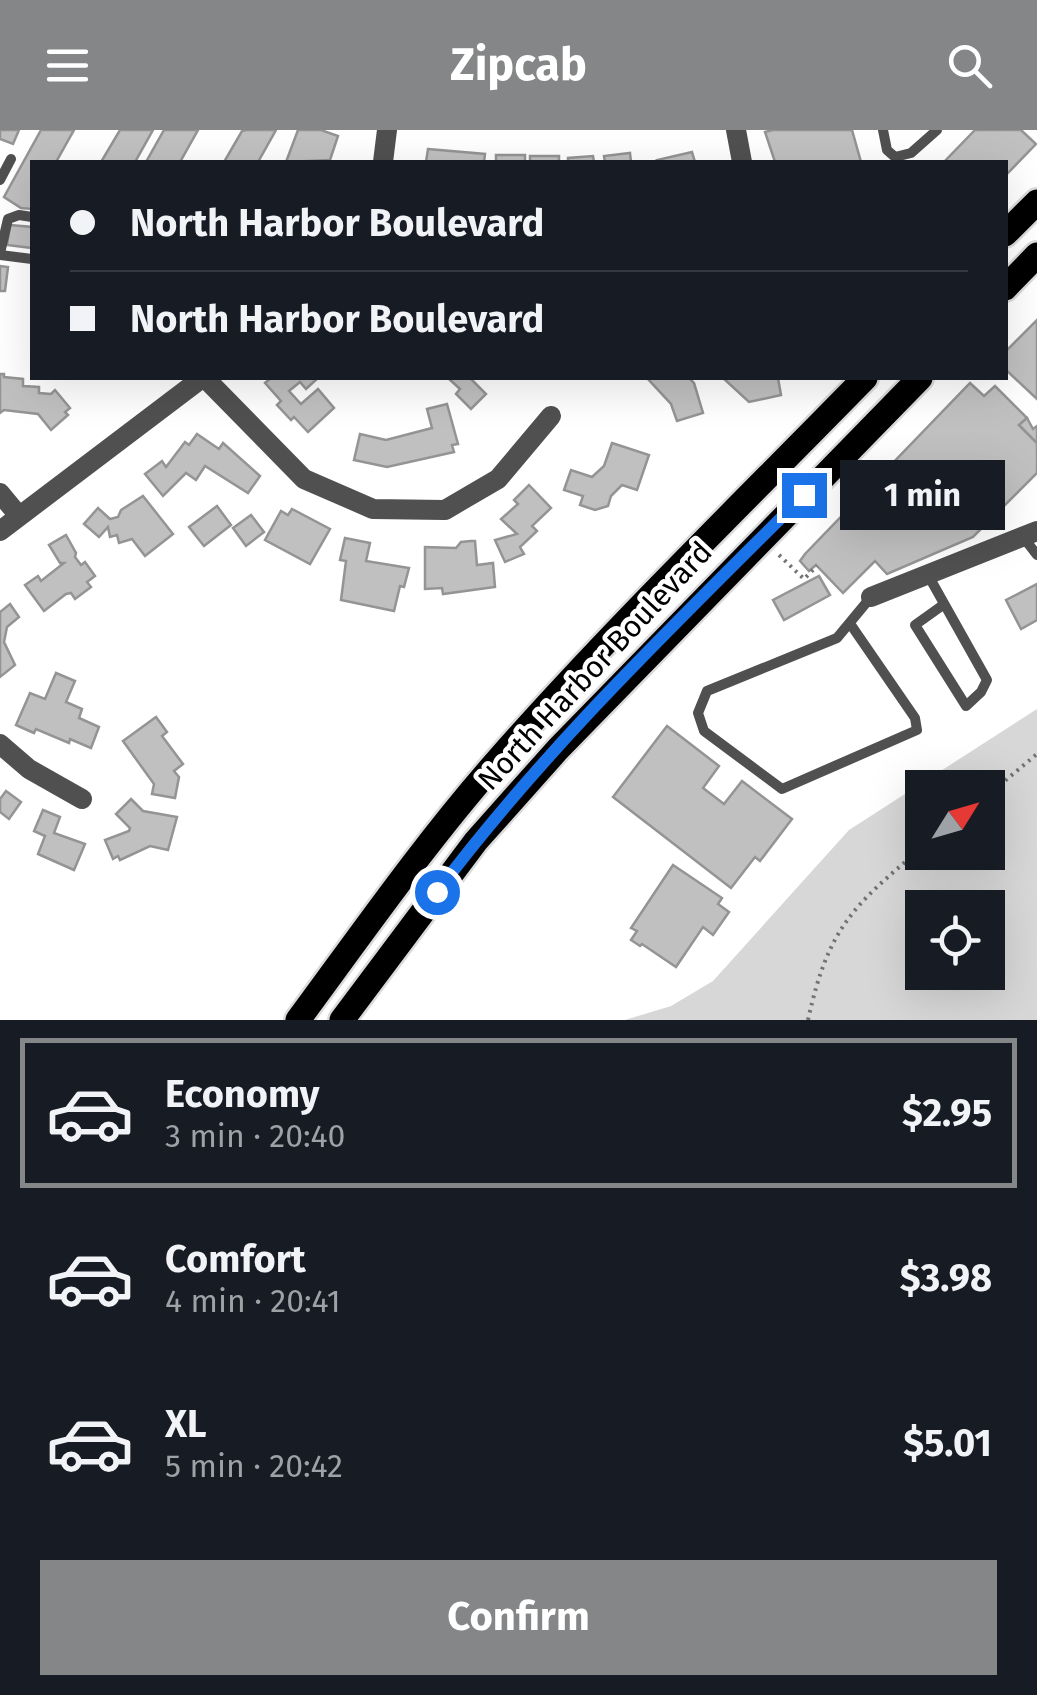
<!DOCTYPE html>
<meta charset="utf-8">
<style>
body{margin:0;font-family:"Fira Sans",sans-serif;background:#242831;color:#f1f3f6;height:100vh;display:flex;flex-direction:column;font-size:38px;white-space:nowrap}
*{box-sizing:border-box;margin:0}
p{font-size:32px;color:#9ea1a6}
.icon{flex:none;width:55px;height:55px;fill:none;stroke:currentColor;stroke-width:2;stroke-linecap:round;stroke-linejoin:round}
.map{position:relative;height:890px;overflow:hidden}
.details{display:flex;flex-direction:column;background:#171b24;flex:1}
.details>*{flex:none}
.top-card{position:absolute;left:30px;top:30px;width:978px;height:220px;border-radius:0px;box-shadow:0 10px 40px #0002;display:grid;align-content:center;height:220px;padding:0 40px;background:#171b24}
.needle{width:65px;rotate:53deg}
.controls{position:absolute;left:905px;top:640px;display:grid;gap:20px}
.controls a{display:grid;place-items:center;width:100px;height:100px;border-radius:0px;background:#171b24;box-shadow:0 10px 40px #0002;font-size:50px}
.end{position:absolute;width:45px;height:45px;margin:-22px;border:12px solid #1a73e8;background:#fff;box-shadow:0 0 0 5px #fff}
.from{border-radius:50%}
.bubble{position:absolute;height:70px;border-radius:0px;background:#171b24;box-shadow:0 10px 40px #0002;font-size:32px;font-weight:700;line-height:70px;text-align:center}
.top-card b{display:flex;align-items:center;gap:35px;height:95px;font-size:38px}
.top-card b+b{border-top:2px solid #363941}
.top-card i{width:25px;height:25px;background:#f1f3f6}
ul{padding:18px 0 0;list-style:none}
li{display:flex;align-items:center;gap:30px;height:150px;margin:0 20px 15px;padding:0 20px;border:5px solid transparent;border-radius:0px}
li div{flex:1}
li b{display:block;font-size:38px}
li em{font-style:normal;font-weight:700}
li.current{border-color:#858687}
li>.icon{width:90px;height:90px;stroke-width:1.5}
.cta{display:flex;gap:20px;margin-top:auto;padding:20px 40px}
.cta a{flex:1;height:115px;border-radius:0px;background:#858687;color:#fff;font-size:40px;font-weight:700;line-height:115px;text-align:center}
header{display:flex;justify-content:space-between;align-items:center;height:130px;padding:0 40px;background:#858687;color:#fff;font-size:45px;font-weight:700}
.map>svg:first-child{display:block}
.green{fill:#d7d7d7;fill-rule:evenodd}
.building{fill:#c0c0c0;stroke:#949494;stroke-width:2.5}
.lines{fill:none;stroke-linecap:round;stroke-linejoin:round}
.primary-casing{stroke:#dbdbdb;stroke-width:30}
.path{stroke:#727272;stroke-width:4;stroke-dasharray:2.5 5;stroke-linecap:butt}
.service{stroke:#505050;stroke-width:10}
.minor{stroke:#505050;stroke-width:20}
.primary{stroke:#000;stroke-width:25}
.route{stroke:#1a73e8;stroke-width:12}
.labels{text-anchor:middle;stroke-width:9;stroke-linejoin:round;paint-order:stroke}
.street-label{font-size:30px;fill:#000;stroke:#fff}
</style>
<header><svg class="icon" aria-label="menu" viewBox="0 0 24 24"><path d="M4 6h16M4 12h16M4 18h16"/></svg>Zipcab<svg class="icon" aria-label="search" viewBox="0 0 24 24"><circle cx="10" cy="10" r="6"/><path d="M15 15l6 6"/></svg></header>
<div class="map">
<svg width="1037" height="890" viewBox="0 0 1037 890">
<rect width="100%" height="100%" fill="#fff"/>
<!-- green -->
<path class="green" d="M1037 579V890H625L671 876 713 851 849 700ZM922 658H988V722H922ZM922 778H988V842H922Z"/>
<!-- building -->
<g class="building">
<path d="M0 0H19L13 14 0 9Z"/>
<path d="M41 0H74L56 32H32V79L21 78 4 67Z"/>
<path d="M120 0H153L135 32H101Z"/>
<path d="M164 0H198L180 32H146Z"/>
<path d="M246 0H276L258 32H224L242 1Z"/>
<path d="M298 0H321L338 6 330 30 286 32Z"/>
<path d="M773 0H852L861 32H775L765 2Z"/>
<path d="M975 0H1021L1036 14 1005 46V32H944Z"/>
<path d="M428 19 485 24 484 32H426Z"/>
<path d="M692 22 695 32H658L657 30Z"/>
<path d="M630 23 631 32H605L604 26Z"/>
<rect x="496" y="25" width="29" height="7"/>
<rect x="530" y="26" width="29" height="6"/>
<path d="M593 26 594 32H568V28Z"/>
<path d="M10 95 32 97V118L7 115Z"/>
<path d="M0 136 8 137 5 161H0Z"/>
<path d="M1037 190V269L1005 239V222Z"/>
<path d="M0 244H4V247L23 249V256L39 257V263L51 264 55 260 70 278 65 282 68 285 51 300 38 284 4 280 0 283Z"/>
<path d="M271 248H318L306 259 300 252 289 261 301 274 318 259 334 278 308 302 294 287 291 290 277 275 281 271 265 253Z"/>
<path d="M448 248H474L472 250 486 264 471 279 456 264 460 259Z"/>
<path d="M647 248H689L694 253 703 283 677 291 671 274Z"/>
<path d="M723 248H778L781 265 749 272Z"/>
<path d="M970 253 984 266 995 256 1027 288 1019 295 1037 313V343L973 407 887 444 875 431 843 463 816 435 809 441 800 431 805 424Z"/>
<path d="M447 274 458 314 452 315 454 322 387 337 354 330 360 304 386 310 432 298 427 279Z"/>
<path d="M1027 288 1033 299 1037 296V313L1019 295Z"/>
<path d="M197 304 219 319 223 313 260 346 248 363 205 336 196 350 186 343 163 366 145 344 162 331 166 337 185 312 189 315Z"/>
<path d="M612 313 649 325 637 360 622 355 611 366 608 376 595 380 580 375 583 366 564 360 571 340 592 347 604 336Z"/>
<path d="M529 355 551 378 532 396 537 401 520 417 524 424 505 432 495 410 517 404 501 389 518 374 514 370Z"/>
<path d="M143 366 173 404 145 426 132 409 119 413 117 405 110 407 108 397 99 407 84 394 98 378 110 389 118 387 121 380Z"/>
<path d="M217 376 231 395 204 416 189 397Z"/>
<path d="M292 379 330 399 310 434 265 410 281 381 288 385Z"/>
<path d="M251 385 264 402 246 416 233 398Z"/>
<path d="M66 405 76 423 75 427 81 435 85 432 95 446 87 452 91 457 75 469 71 463 66 464 44 481 25 455 38 446 41 451 64 433H60L49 415Z"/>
<path d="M345 408 370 413 366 431 409 438 404 457 400 456 394 481 341 470 346 431 340 430Z"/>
<path d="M471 411H475L477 435 493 433 495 457 443 464 442 458 425 459V417L456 418 461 412Z"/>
<path d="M819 446 830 465 784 490 773 470Z"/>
<path d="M1037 454V490L1021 499 1006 470Z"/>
<path d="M10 474 19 487 7 497 4 512 15 535 0 547V482Z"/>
<path d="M56 543 75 551 66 572 82 579 79 588 99 597 91 618 70 609 69 613 36 599 34 603 16 595 30 563 45 569Z"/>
<path d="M156 587 167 602 162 606 183 634 174 641 179 647 175 668 152 664 154 654 123 611Z"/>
<path d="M667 596 719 636 703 658 724 674 742 651 792 689 760 731 755 727 731 758 613 667Z"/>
<path d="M6 661 21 672 9 689 0 682V669Z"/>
<path d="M131 669 143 681 177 687 168 720 150 716 120 730 118 726 113 729 105 710 129 701 130 698 116 684Z"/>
<path d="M43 680 60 687 54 703 85 714 74 740 38 724 45 706 34 701Z"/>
<path d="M673 735 722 768 718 774 729 782 713 805 703 797 676 837 642 814 640 816 631 810 637 801 631 798Z"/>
</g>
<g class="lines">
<!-- primary casing -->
<g class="primary-casing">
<g id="primary">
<path d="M1005 104 1037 72"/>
<path d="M1005 158 1037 125"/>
<path d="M298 890C363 802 425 713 497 631 614 498 742 374 865 248"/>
<path d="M342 890 476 711 558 619 920 248"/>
</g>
</g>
<!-- path -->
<g class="path">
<path d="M779 425 804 449 817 436"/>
<path d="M988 665 1037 624"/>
<path d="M808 890C828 799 852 776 922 718"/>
</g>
<!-- service -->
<g class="service">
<path d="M883 0 887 20 895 27 911 23 937 0"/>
<path d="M0 50 11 29"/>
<path d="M0 123 8 89 19 85 32 87"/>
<path d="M0 125 32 129"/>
<path d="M1023 407 1037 425"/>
<path d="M928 445 987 550 981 562 966 576 915 495 943 475"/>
<path d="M851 495 915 588 917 600 782 659 704 601 698 583 707 561 837 508 871 467"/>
</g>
<!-- minor -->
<g class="minor">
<path d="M736 0 742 32"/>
<path d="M383 32 387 0"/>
<path d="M205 248 304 349 373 379 445 380 498 349 551 286"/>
<path d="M0 363 19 386"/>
<path d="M0 401 202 248"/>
<path d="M871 467 1037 401"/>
<path d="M0 614 29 639 82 669"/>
</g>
<!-- primary -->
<use href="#primary" class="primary"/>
</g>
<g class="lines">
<!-- route -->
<path class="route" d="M437 762C545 618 677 492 804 365"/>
</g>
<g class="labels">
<!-- street labels -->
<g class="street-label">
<text transform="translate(595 536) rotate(-47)" y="10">North Harbor Boulevard</text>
</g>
</g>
</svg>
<div class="controls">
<a><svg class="needle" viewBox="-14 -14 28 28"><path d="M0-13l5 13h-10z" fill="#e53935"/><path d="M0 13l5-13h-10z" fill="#9ea1a6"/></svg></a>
<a><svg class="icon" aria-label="locate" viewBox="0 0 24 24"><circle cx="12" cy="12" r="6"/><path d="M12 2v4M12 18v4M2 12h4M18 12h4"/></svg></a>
</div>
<i class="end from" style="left:437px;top:762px"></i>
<i class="end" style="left:804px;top:365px"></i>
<div class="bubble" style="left:840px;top:330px;width:165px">1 min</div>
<div class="top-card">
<b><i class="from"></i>North Harbor Boulevard</b>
<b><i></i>North Harbor Boulevard</b>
</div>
</div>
<section class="details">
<ul>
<li class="current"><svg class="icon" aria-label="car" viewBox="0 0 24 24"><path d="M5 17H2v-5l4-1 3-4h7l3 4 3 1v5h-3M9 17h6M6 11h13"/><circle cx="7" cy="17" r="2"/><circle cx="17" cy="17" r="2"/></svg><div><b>Economy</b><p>3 min · 20:40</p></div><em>$2.95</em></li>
<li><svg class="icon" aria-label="car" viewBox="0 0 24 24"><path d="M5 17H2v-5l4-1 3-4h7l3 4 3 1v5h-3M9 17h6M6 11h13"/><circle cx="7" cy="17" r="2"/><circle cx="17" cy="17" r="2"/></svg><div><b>Comfort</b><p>4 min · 20:41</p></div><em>$3.98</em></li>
<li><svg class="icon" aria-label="car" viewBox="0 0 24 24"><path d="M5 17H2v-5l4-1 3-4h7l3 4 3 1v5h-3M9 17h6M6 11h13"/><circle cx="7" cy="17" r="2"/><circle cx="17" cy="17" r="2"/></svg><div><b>XL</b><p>5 min · 20:42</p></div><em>$5.01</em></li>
</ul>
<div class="cta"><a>Confirm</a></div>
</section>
